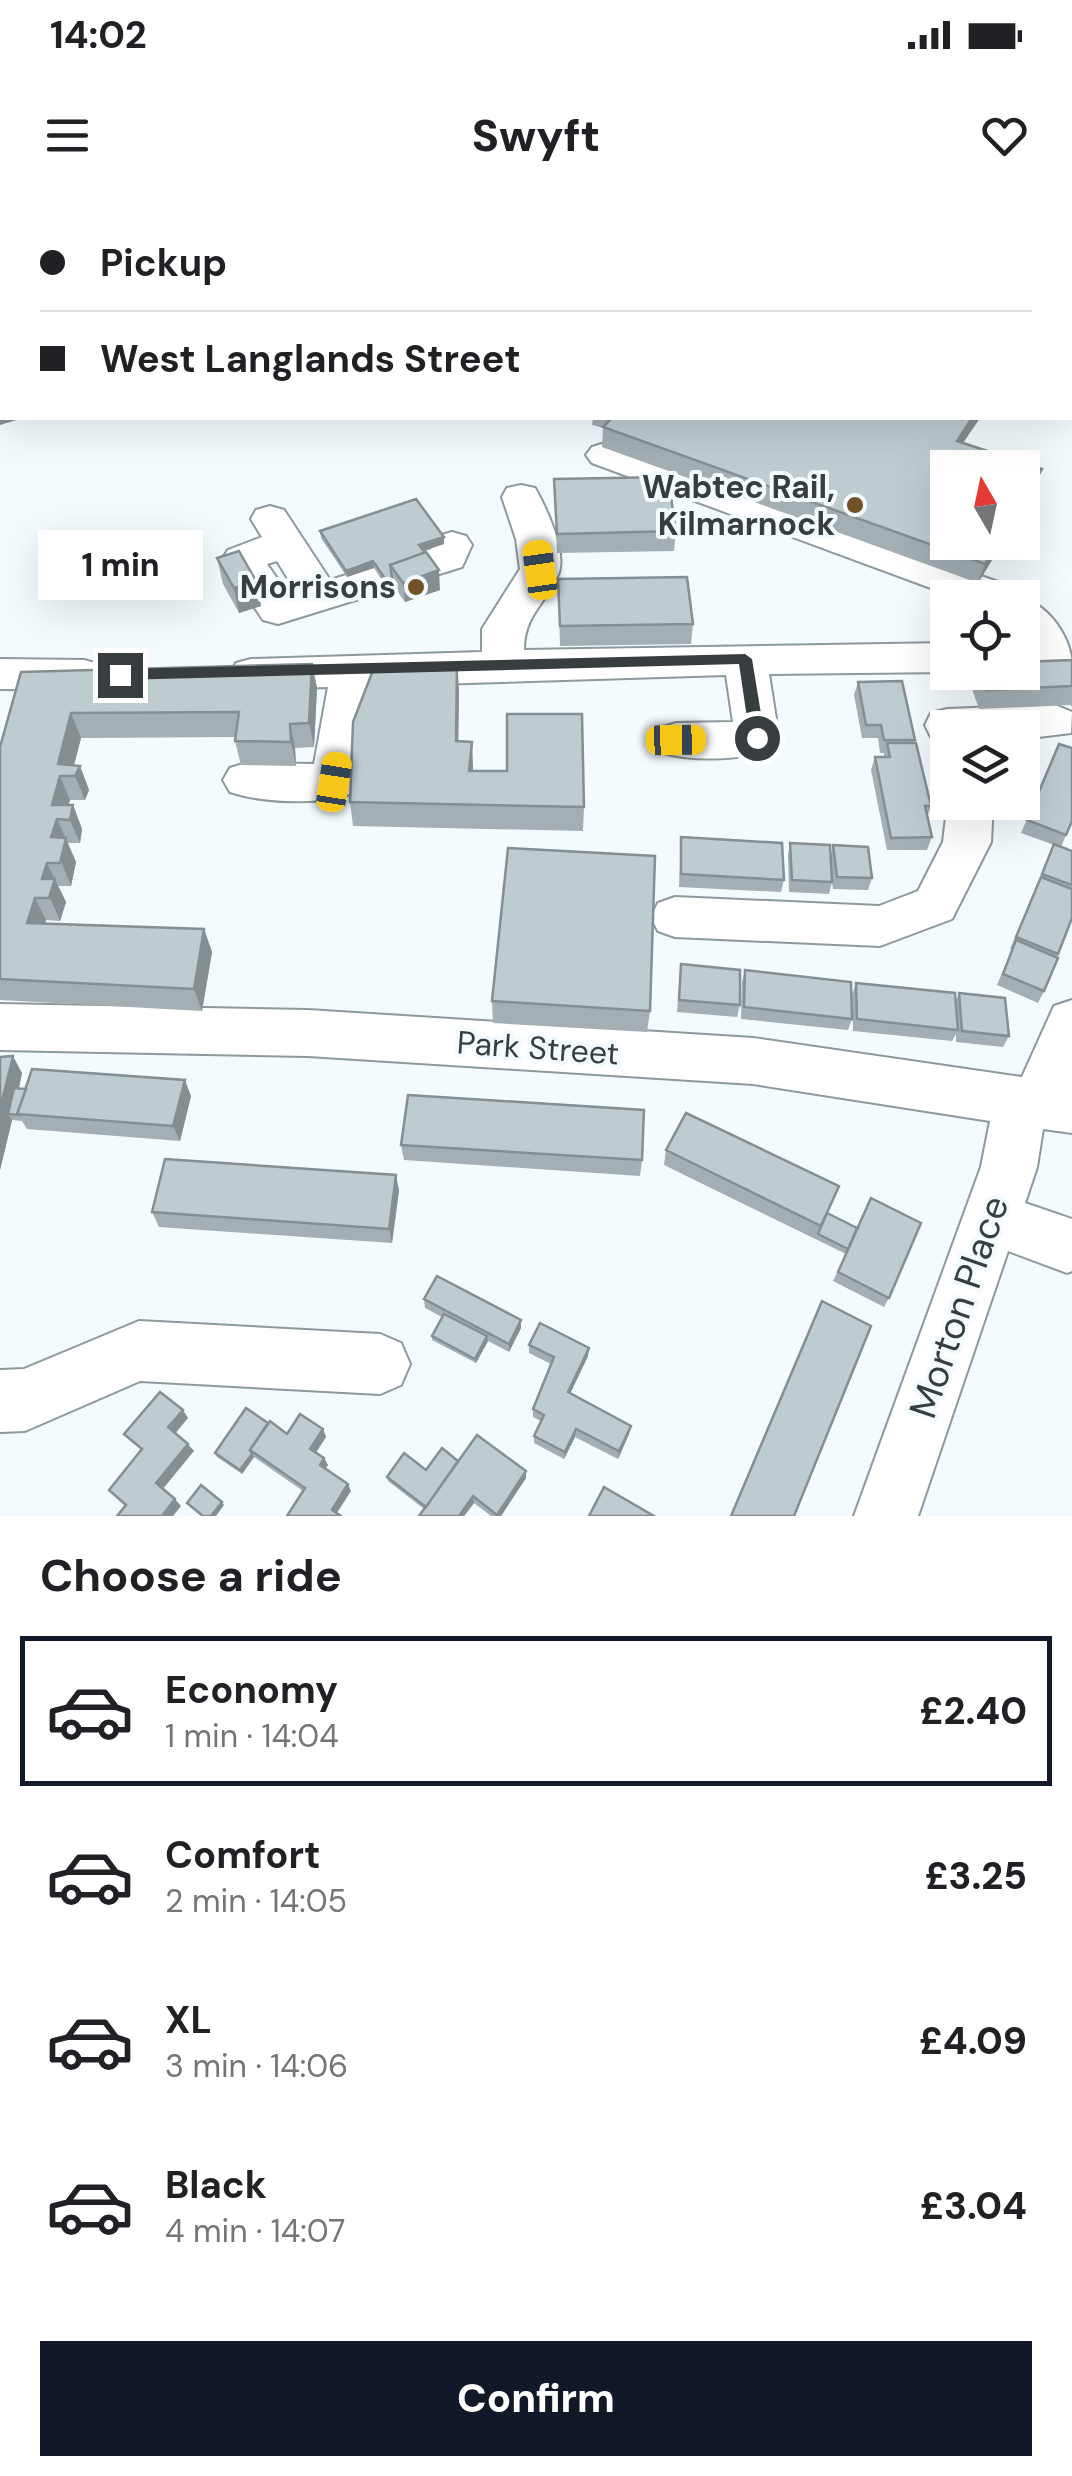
<!DOCTYPE html>
<meta charset="utf-8">
<style>
body{margin:0;font-family:"DM Sans",sans-serif;background:#f2f2f2;color:#202124;height:100vh;display:flex;flex-direction:column;font-size:38px;white-space:nowrap}
*{box-sizing:border-box;margin:0}
p{font-size:32px;color:#757577}
.icon{flex:none;width:55px;height:55px;fill:none;stroke:currentColor;stroke-width:2;stroke-linecap:round;stroke-linejoin:round}
.map{position:relative;height:1316px;overflow:hidden}
.side{display:flex;flex-direction:column;background:#fff;flex:1}
.side>*{flex:none}
.banner{position:absolute;left:0px;top:0px;width:1072px;height:220px;box-shadow:0 10px 40px #0002;display:grid;align-content:center;height:220px;padding:0 40px;background:#fff}
.needle{width:65px;rotate:351deg}
.controls{position:absolute;left:930px;top:250px;display:grid;gap:20px}
.controls a{display:grid;place-items:center;width:110px;height:110px;border-radius:0px;background:#fff;box-shadow:0 10px 40px #0002;font-size:50px}
.end{position:absolute;width:45px;height:45px;margin:-22px;border:12px solid #383e40;background:#fff;box-shadow:0 0 0 5px #fff}
.from{border-radius:50%}
.bubble{position:absolute;height:70px;border-radius:0px;background:#fff;box-shadow:0 10px 40px #0002;font-size:32px;font-weight:800;line-height:70px;text-align:center}
.car{position:absolute;width:30px;height:60px;margin:-30px -15px;border-radius:12px;box-shadow:0 0 8px 2px #0007;background:linear-gradient(#f5c518 24%,#345 0 40%,#f5c518 0 76%,#345 0 86%,#f5c518 0)}
.banner b{display:flex;align-items:center;gap:35px;height:95px;font-size:38px}
.banner b+b{border-top:2px solid #e0e0e0}
.banner i{width:25px;height:25px;background:#202124}
ul{padding:0;list-style:none}
li{display:flex;align-items:center;gap:30px;height:150px;margin:0 20px 15px;padding:0 20px;border:5px solid transparent;border-radius:0px}
li div{flex:1}
li b{display:block;font-size:38px}
li em{font-style:normal;font-weight:800}
li.on{border-color:#111827}
li>.icon{width:90px;height:90px;stroke-width:1.5}
h2{padding:0 40px;font-size:45px;line-height:120px}
.primary-button{display:flex;gap:20px;margin-top:auto;padding:20px 40px}
.primary-button a{flex:1;height:115px;border-radius:0px;background:#111827;color:#fff;font-size:40px;font-weight:800;line-height:115px;text-align:center}
.status{display:flex;justify-content:space-between;align-items:center;height:70px;padding:0 50px;background:#fff;direction:ltr}
.status svg{height:28px;fill:currentColor}
header{display:flex;justify-content:space-between;align-items:center;height:130px;padding:0 40px;background:#fff;font-size:45px;font-weight:800}
.map>svg:first-child{display:block}
.lines{fill:none;stroke-linecap:round;stroke-linejoin:round}
.minor-casing{stroke:#8c999d;stroke-width:4}
.minor{fill:#fff;fill-rule:evenodd}
.rail{stroke:#888f91;stroke-width:5;stroke-dasharray:15 8;stroke-linecap:butt}
.wall{fill:#a3afb3}
.shaded-wall{fill:#858f92}
.building{fill:#beccd0;stroke:#858f92;stroke-width:2.5}
.route{fill:#383e40}
.poi-dot{fill:#715127;stroke:#f3fbfe;stroke-width:4}
.labels{text-anchor:middle;stroke-width:8;stroke-linejoin:round;paint-order:stroke}
.poi-label{font-size:32px;font-weight:bold;fill:#383e40;stroke:#f3fbfe;text-anchor:end}
.street-label{font-size:32px;fill:#383e40;stroke:#f3fbfe}
.near-street-label{font-size:38px;fill:#383e40;stroke:#f3fbfe}
</style>
<div class="status"><b>14:02</b><svg viewBox="0 0 49 12"><path d="M0 12V9h3v3zM5 12V6h3v6zM10 12V3h3v9zM15 12V0h3v12zM26 1h20v11H26zM47 4h2v5h-2z"/></svg></div>
<header><svg class="icon" aria-label="menu" viewBox="0 0 24 24"><path d="M4 6h16M4 12h16M4 18h16"/></svg>Swyft<svg class="icon" aria-label="heart" viewBox="0 0 24 24"><path d="M12 20l-8-8c-3-5 5-10 8-4 3-6 11-1 8 4z"/></svg></header>
<div class="map">
<svg width="1072" height="1316" viewBox="0 0 1072 1316">
<rect width="100%" height="100%" fill="#f3fbfe"/>
<g class="lines">
<!-- minor casing -->
<g class="minor-casing">
<g id="minor">
<path d="M605 243 1015 388 1021 398H958L592 263 586 255 592 247Z"/>
<path d="M521 285 535 288C546 307 566 350 559 372 548 403 524 413 524 450L948 443 950 472 769 474 779 538 773 550C741 560 692 562 660 552L654 540 660 528 676 523 733 522 726 475 371 486 357 582 350 594C317 605 263 603 230 592L223 580 230 568 246 563 314 564 328 487 251 489 236 485 230 474 236 463 251 459 482 452V429L520 369 516 339 502 297 507 288Z"/>
<path d="M270 306 284 310 330 380 431 349 438 336 452 332 466 336 472 345 462 367 278 424 263 420 222 359 228 350 262 337 251 319 256 310ZM277 361 295 390 287 393 267 364Z"/>
<path d="M1022 398C1050 406 1072 439 1072 467 1023 481 1022 432 1022 398Z"/>
<path d="M0 459 84 460 99 464 105 475 99 486 84 490 0 489Z"/>
<path d="M1055 505 1072 512 1071 533 1022 539V528H948L947 541 931 537 925 525 931 513 947 509Z"/>
<path d="M948 601 993 602 991 642 952 719 880 746 675 737 658 731 651 717 658 703 675 697 879 706 918 691 943 642Z"/>
<path d="M1072 800V933L1043 929 1037 967 1025 1003 1072 1019V1071L1067 1073 1008 1051 918 1316H854L981 967 990 921 753 884 308 856 0 850V804L308 810 753 838 1022 877 1054 806Z"/>
<path d="M139 1121 380 1134 401 1143 410 1164 401 1185 380 1194 140 1181 25 1231 0 1232V1170L24 1169Z"/>
</g>
</g>
<!-- minor -->
<use href="#minor" class="minor"/>
<!-- rail -->
<g class="rail">
<path d="M345 0 361 2"/>
<path d="M393 0 403 2"/>
<path d="M418 0 431 2"/>
<path d="M223 2H265"/>
</g>
</g>
<!-- wall -->
<g class="wall">
<path d="M650 0H1072V59L1070 58V2H668Z"/>
<path d="M593 218H980L963 243 1042 269 1035 288 948 342H1003L978 383 602 247 603 228 592 225Z"/>
<path d="M554 279 676 331 674 351 557 353Z"/>
<path d="M320 331 444 337V344L423 351 440 390 405 402 392 384 386 387 374 368 347 377 321 338Z"/>
<path d="M217 358 256 381 261 406 239 413 223 384Z"/>
<path d="M558 379 693 424 691 444 560 446Z"/>
<path d="M1072 460V508L1071 505 979 509 970 483 974 472H1022Z"/>
<path d="M312 464 317 488 314 547 295 548 296 566 241 565 235 541V537L81 538 74 566H80L89 590 85 600H70L68 605H73L82 629 80 643H68L76 662 71 686H58L66 702 60 721 46 720 45 724 204 729 212 752 202 811 0 800V547L21 472Z"/>
<path d="M858 482 915 540 914 543 931 606 927 617 932 637 927 650H887L871 570 875 557H884V553H880L878 538H862L854 495Z"/>
<path d="M459 488 458 541 473 566V571L584 607 583 631 353 626 350 602Z"/>
<path d="M1059 544 1066 635 1061 647 1072 651V718L1044 791 1038 803 997 785 1012 749H1010L1054 645 1021 633Z"/>
<path d="M681 637 784 680 781 692 679 687Z"/>
<path d="M790 643 831 655 833 645 872 678 868 690 833 689 832 682 829 694 789 692 788 655Z"/>
<path d="M681 764 740 805 737 817 677 812Z"/>
<path d="M745 770 852 819 848 830 741 819 742 782Z"/>
<path d="M856 783 956 801 959 793 1009 836 1003 847 956 842V834L952 841 853 831 852 795Z"/>
<path d="M492 801 650 811 647 832 493 823Z"/>
<path d="M0 857 22 873 19 888 191 896 180 941 27 929 22 921 12 920 0 970Z"/>
<path d="M401 945 642 960 640 976 404 960Z"/>
<path d="M666 950 828 1013 889 1098 884 1107 833 1081 846 1054 664 965Z"/>
<path d="M399 990 392 1043 159 1027 152 1012Z"/>
<path d="M424 1099 521 1120V1128L509 1152 488 1141 476 1163 432 1140V1136L442 1117 425 1108Z"/>
<path d="M529 1145 589 1148 588 1156 570 1194 629 1234 618 1259 575 1237 564 1259 534 1243V1236L541 1221 533 1217V1209L551 1164 529 1153Z"/>
<path d="M268 1223 287 1234 323 1229 326 1237 316 1253 328 1265 325 1269 351 1291H303L254 1257 242 1274 217 1257 215 1253Z"/>
<path d="M458 1261 526 1278 501 1316H491L474 1303 464 1316H419L424 1309 388 1281 387 1277 426 1270Z"/>
</g>
<!-- shaded-wall -->
<g class="shaded-wall">
<path d="M0 197H2V218H19L20 219 0 225Z"/>
<path d="M972 218H980L951 260 957 241Z"/>
<path d="M1042 269 1035 288 1022 309V301Z"/>
<path d="M444 337V344L420 352 419 345Z"/>
<path d="M998 342H1003L978 383 985 364Z"/>
<path d="M373 361 374 368 347 377 346 371Z"/>
<path d="M439 370 440 390 405 402 403 383Z"/>
<path d="M392 378V384L386 387V380Z"/>
<path d="M256 381 261 406 239 413 234 388Z"/>
<path d="M457 463 459 488 458 566 456 541Z"/>
<path d="M312 464 317 488 314 547 309 523Z"/>
<path d="M71 513 81 538 71 576 58 564Z"/>
<path d="M290 524 295 548 296 566 291 542Z"/>
<path d="M472 542 473 566 470 594 469 571Z"/>
<path d="M80 566 89 590 85 600 75 576Z"/>
<path d="M60 576 70 600 65 619 52 605Z"/>
<path d="M73 605 82 629 80 643 70 620Z"/>
<path d="M57 619 76 662 71 686 51 637Z"/>
<path d="M47 663 66 702 60 721 42 679Z"/>
<path d="M35 698 46 720 39 746 27 723Z"/>
<path d="M204 729 212 752 202 811 194 789Z"/>
<path d="M13 856 22 873 13 915 8 914 12 920 0 970V909Z"/>
<path d="M185 880 191 896 180 941 173 926Z"/>
<path d="M396 975 399 990 392 1043 389 1029Z"/>
<path d="M521 1120V1128L509 1152V1144Z"/>
<path d="M487 1136 488 1141 476 1163 475 1159Z"/>
<path d="M589 1148 588 1156 567 1200 568 1192Z"/>
<path d="M183 1210 188 1218 174 1235 168 1227Z"/>
<path d="M631 1226 629 1234 618 1259 619 1251Z"/>
<path d="M323 1229 326 1237 313 1256 310 1249Z"/>
<path d="M576 1229 575 1237 564 1259 565 1252Z"/>
<path d="M188 1244 194 1251 162 1290 156 1283Z"/>
<path d="M252 1254 254 1257 242 1274 240 1270Z"/>
<path d="M324 1258 328 1265 323 1272 320 1265Z"/>
<path d="M526 1271V1278L501 1316H497Z"/>
<path d="M348 1284 351 1291 335 1316 332 1310Z"/>
<path d="M473 1296 474 1303 464 1316H459Z"/>
<path d="M175 1299 181 1306 173 1316H162Z"/>
<path d="M222 1302 224 1305 216 1316H211Z"/>
</g>
<!-- building -->
<g class="building">
<path d="M831 0H1072V33L1070 32V2H849Z"/>
<path d="M0 173 2 178V197H0Z"/>
<path d="M612 218H972L957 241 1042 269 1022 301V268H948V342H998L985 364 603 227Z"/>
<path d="M668 277 676 331 557 334 554 279Z"/>
<path d="M416 299 444 337 419 345 425 353 390 365 392 378 386 380 373 361 346 371 320 331Z"/>
<path d="M239 351 256 381 234 388 217 358Z"/>
<path d="M426 352 439 370 403 383 390 365Z"/>
<path d="M687 377 693 424 560 426 558 379Z"/>
<path d="M1072 460V486L986 490 980 472H1022V462Z"/>
<path d="M457 463 456 541 472 542 469 571H507V514H582L584 607 350 602 353 522 375 465Z"/>
<path d="M312 464 309 523 290 524 291 542 235 541 239 512 71 513 58 564 80 566 75 576H60L52 605H73L70 620 57 619 51 637 66 638 60 663H47L42 679H55L49 698H35L27 723 204 729 194 789 0 779V547L21 472Z"/>
<path d="M902 481 915 540H884L881 525H866L858 482Z"/>
<path d="M887 543H916L931 606H925L932 637 891 638 875 557H890Z"/>
<path d="M1059 544 1072 548V621L1066 635 1027 620Z"/>
<path d="M681 637 782 643 784 680 681 674Z"/>
<path d="M790 643 830 645 832 682 792 680Z"/>
<path d="M1054 644 1072 651V685L1042 674Z"/>
<path d="M833 645 868 647 872 678 837 677Z"/>
<path d="M508 648 655 656 650 811 492 801Z"/>
<path d="M1041 677 1072 689V718L1058 754 1016 737Z"/>
<path d="M1016 740 1058 758 1044 791 1003 774Z"/>
<path d="M681 764 740 770V805L679 800Z"/>
<path d="M745 770 851 782 852 819 744 807Z"/>
<path d="M856 783 955 793 958 830 857 819Z"/>
<path d="M959 793 1005 798 1009 836 962 831Z"/>
<path d="M13 856 0 909V857Z"/>
<path d="M32 869 185 880 173 926 17 914Z"/>
<path d="M14 888 26 889 17 914 18 915 8 914Z"/>
<path d="M408 895 644 910 642 960 401 945Z"/>
<path d="M686 913 839 986 821 1026 666 950Z"/>
<path d="M165 959 396 975 389 1029 152 1012Z"/>
<path d="M871 998 921 1023 889 1098 838 1072Z"/>
<path d="M827 1013 857 1028 848 1049 818 1034Z"/>
<path d="M437 1076 521 1120 509 1144 424 1099Z"/>
<path d="M822 1101 871 1126 794 1316H731Z"/>
<path d="M444 1114 487 1136 475 1159 432 1136Z"/>
<path d="M540 1123 589 1148 568 1192 631 1226 619 1251 576 1229 565 1252 534 1236 544 1215 533 1209 554 1157 529 1145Z"/>
<path d="M160 1192 183 1210 168 1227 188 1244 156 1283 175 1299 162 1316H117L126 1305 109 1290 142 1249 124 1234Z"/>
<path d="M246 1208 268 1223 250 1250 252 1254 240 1270 215 1253Z"/>
<path d="M300 1214 323 1229 310 1249 324 1258 320 1265 348 1284 332 1310 341 1316H287L305 1288 250 1250 270 1221 287 1234Z"/>
<path d="M477 1235 526 1271 497 1315 473 1296 459 1316H419Z"/>
<path d="M442 1248 458 1261 426 1307 387 1277 404 1253 426 1270Z"/>
<path d="M201 1285 222 1302 211 1316H203L187 1303Z"/>
<path d="M604 1287 654 1316H589Z"/>
</g>
<!-- route -->
<path class="route" d="M745 454 752 459 765 538 757 544 750 538 739 464 120 480 113 475 120 469Z"/>
<!-- markers -->
<g class="poi-dot">
<circle cx="855" cy="305" r="10"/>
<circle cx="416" cy="387" r="10"/>
</g>
<g class="labels">
<!-- poi labels -->
<g class="poi-label">
<text x="835" y="298">Wabtec Rail,<tspan x="835" dy="37">Kilmarnock</tspan></text>
<text x="396" y="398">Morrisons</text>
</g>
<!-- street labels -->
<g class="street-label">
<text transform="translate(538 848) rotate(4)" y="11">Park Street</text>
</g>
<!-- near-street labels -->
<g class="near-street-label">
<text transform="translate(959 1107) rotate(-71)" y="13">Morton Place</text>
</g>
</g>
</svg>
<div class="controls">
<a><svg class="needle" viewBox="-14 -14 28 28"><path d="M0-13l5 13h-10z" fill="#e53935"/><path d="M0 13l5-13h-10z" fill="#757577"/></svg></a>
<a><svg class="icon" aria-label="locate" viewBox="0 0 24 24"><circle cx="12" cy="12" r="6"/><path d="M12 2v4M12 18v4M2 12h4M18 12h4"/></svg></a>
<a><svg class="icon" aria-label="layers" viewBox="0 0 24 24"><path d="M12 4l9 5-9 5-9-5zM3 14l9 5 9-5"/></svg></a>
</div>
<i class="end from" style="left:757px;top:538px"></i>
<i class="end" style="left:120px;top:475px"></i>
<div class="bubble" style="left:38px;top:330px;width:165px">1 min</div>
<i class="car" style="left:540px;top:370px;rotate:352deg"></i>
<i class="car" style="left:676px;top:540px;rotate:89deg"></i>
<i class="car" style="left:334px;top:582px;rotate:9deg"></i>
<div class="banner">
<b><i class="from"></i>Pickup</b>
<b><i></i>West Langlands Street</b>
</div>
</div>
<section class="side">
<h2>Choose a ride</h2>
<ul>
<li class="on"><svg class="icon" aria-label="car" viewBox="0 0 24 24"><path d="M5 17H2v-5l4-1 3-4h7l3 4 3 1v5h-3M9 17h6M6 11h13"/><circle cx="7" cy="17" r="2"/><circle cx="17" cy="17" r="2"/></svg><div><b>Economy</b><p>1 min · 14:04</p></div><em>£2.40</em></li>
<li><svg class="icon" aria-label="car" viewBox="0 0 24 24"><path d="M5 17H2v-5l4-1 3-4h7l3 4 3 1v5h-3M9 17h6M6 11h13"/><circle cx="7" cy="17" r="2"/><circle cx="17" cy="17" r="2"/></svg><div><b>Comfort</b><p>2 min · 14:05</p></div><em>£3.25</em></li>
<li><svg class="icon" aria-label="car" viewBox="0 0 24 24"><path d="M5 17H2v-5l4-1 3-4h7l3 4 3 1v5h-3M9 17h6M6 11h13"/><circle cx="7" cy="17" r="2"/><circle cx="17" cy="17" r="2"/></svg><div><b>XL</b><p>3 min · 14:06</p></div><em>£4.09</em></li>
<li><svg class="icon" aria-label="car" viewBox="0 0 24 24"><path d="M5 17H2v-5l4-1 3-4h7l3 4 3 1v5h-3M9 17h6M6 11h13"/><circle cx="7" cy="17" r="2"/><circle cx="17" cy="17" r="2"/></svg><div><b>Black</b><p>4 min · 14:07</p></div><em>£3.04</em></li>
</ul>
<div class="primary-button"><a>Confirm</a></div>
</section>
